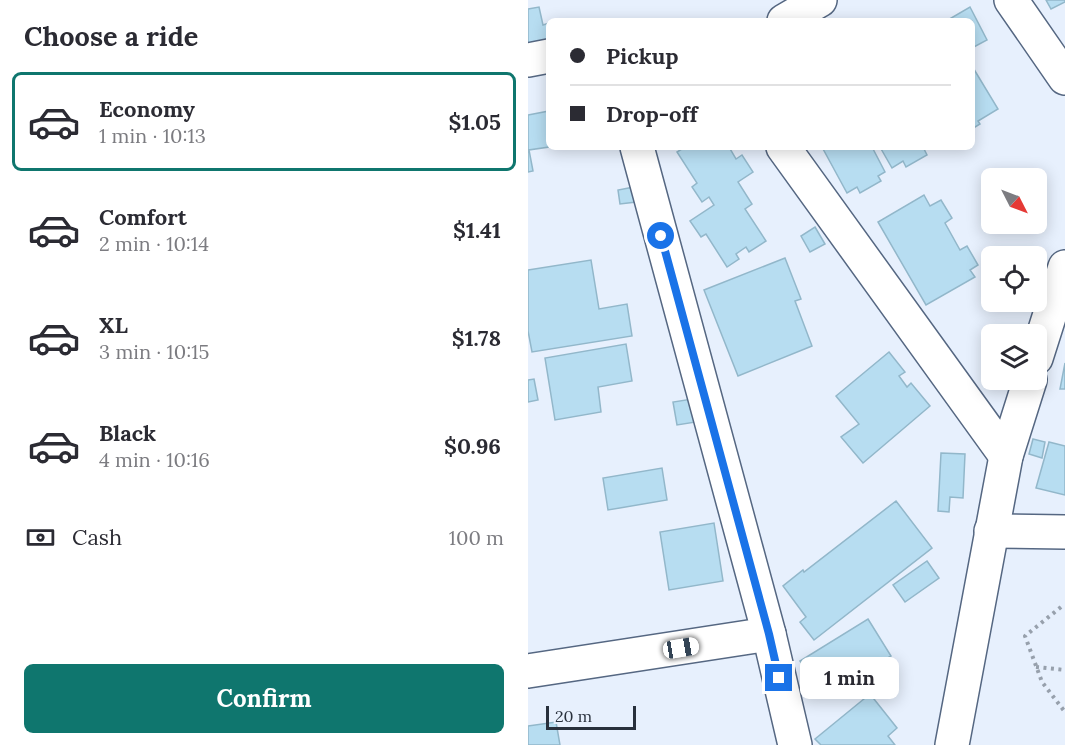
<!DOCTYPE html>
<meta charset="utf-8">
<style>
body{margin:0;font-family:Lora,serif;background:#f2f2f3;color:#2b2b33;height:100vh;display:flex;flex-direction:column;font-size:22px;white-space:nowrap}
*{box-sizing:border-box;margin:0}
p{font-size:20px;color:#7c7c81}
.icon{flex:none;width:33px;height:33px;fill:none;stroke:currentColor;stroke-width:2;stroke-linecap:round;stroke-linejoin:round}
.map{position:relative;flex:1;overflow:hidden}
.panel{display:flex;flex-direction:column;background:#fff;width:528px}
.panel>*{flex:none}
.top-card{position:absolute;left:18px;top:18px;width:429px;height:132px;border-radius:9px;box-shadow:0 3px 15px #0003;display:grid;align-content:center;height:132px;padding:0 24px;background:#fff}
.needle{width:39px;rotate:132deg}
.controls{position:absolute;left:453px;top:168px;display:grid;gap:12px}
.controls a{display:grid;place-items:center;width:66px;height:66px;border-radius:9px;background:#fff;box-shadow:0 3px 15px #0003;font-size:30px}
.scale{position:absolute;left:18px;bottom:15px;width:90px;box-sizing:border-box;padding-left:6px;border:3px solid #28303c;border-top:0;font-size:16px;line-height:21px;white-space:nowrap;color:#28303c;-webkit-text-stroke:4px #e7f0fd;paint-order:stroke}
.end{position:absolute;width:27px;height:27px;margin:-14px;border:8px solid #1a73e8;background:#fff;box-shadow:0 0 0 3px #fff}
.from{border-radius:50%}
.bubble{position:absolute;height:42px;border-radius:9px;background:#fff;box-shadow:0 3px 15px #0003;font-size:20px;font-weight:700;line-height:42px;text-align:center}
.car{position:absolute;width:18px;height:36px;margin:-18px -9px;border-radius:8px;box-shadow:0 0 4px 2px #0007;background:linear-gradient(#fff 24%,#345 0 40%,#fff 0 76%,#345 0 86%,#fff 0)}
.top-card b{display:flex;align-items:center;gap:21px;height:57px;font-size:22px}
.top-card b+b{border-top:2px solid #e1e1e2}
.top-card i{width:15px;height:15px;background:#2b2b33}
ul{padding:0;list-style:none}
li{display:flex;align-items:center;gap:18px;height:99px;margin:0 12px 9px;padding:0 12px;border:3px solid transparent;border-radius:9px}
li div{flex:1}
li b{display:block;font-size:22px}
li em{font-style:normal;font-weight:700}
li.on{border-color:#0f766e}
li>.icon{width:54px;height:54px;stroke-width:1.5}
h2{padding:0 24px;font-size:27px;line-height:72px}
.pay{display:flex;align-items:center;gap:15px;height:66px;padding:0 24px;font-size:22px}
.pay p{margin-inline-start:auto}
.action{display:flex;gap:12px;margin-top:auto;padding:12px 24px}
.action a{flex:1;height:69px;border-radius:9px;background:#0f766e;color:#fff;font-size:24px;font-weight:700;line-height:69px;text-align:center}
main{display:flex;flex:1;min-height:0}
.map>svg:first-child{display:block}
.building{fill:#b7ddf1;stroke:#92b7ca;stroke-width:1.5}
.lines{fill:none;stroke-linecap:round;stroke-linejoin:round}
.street-casing{stroke:#556782;stroke-width:36}
.path{stroke:#97a0ac;stroke-width:4;stroke-dasharray:3 4.5;stroke-linecap:butt}
.street{stroke:#fff;stroke-width:33}
.route{stroke:#1a73e8;stroke-width:8}
</style>
<main>
<section class="panel">
<h2>Choose a ride</h2>
<ul>
<li class="on"><svg class="icon" aria-label="car" viewBox="0 0 24 24"><path d="M5 17H2v-5l4-1 3-4h7l3 4 3 1v5h-3M9 17h6M6 11h13"/><circle cx="7" cy="17" r="2"/><circle cx="17" cy="17" r="2"/></svg><div><b>Economy</b><p>1 min · 10:13</p></div><em>$1.05</em></li>
<li><svg class="icon" aria-label="car" viewBox="0 0 24 24"><path d="M5 17H2v-5l4-1 3-4h7l3 4 3 1v5h-3M9 17h6M6 11h13"/><circle cx="7" cy="17" r="2"/><circle cx="17" cy="17" r="2"/></svg><div><b>Comfort</b><p>2 min · 10:14</p></div><em>$1.41</em></li>
<li><svg class="icon" aria-label="car" viewBox="0 0 24 24"><path d="M5 17H2v-5l4-1 3-4h7l3 4 3 1v5h-3M9 17h6M6 11h13"/><circle cx="7" cy="17" r="2"/><circle cx="17" cy="17" r="2"/></svg><div><b>XL</b><p>3 min · 10:15</p></div><em>$1.78</em></li>
<li><svg class="icon" aria-label="car" viewBox="0 0 24 24"><path d="M5 17H2v-5l4-1 3-4h7l3 4 3 1v5h-3M9 17h6M6 11h13"/><circle cx="7" cy="17" r="2"/><circle cx="17" cy="17" r="2"/></svg><div><b>Black</b><p>4 min · 10:16</p></div><em>$0.96</em></li>
</ul>
<div class="pay"><svg class="icon" aria-label="cash" viewBox="0 0 24 24"><path d="M3 7h18v10H3z"/><circle cx="12" cy="12" r="2"/></svg>Cash<p>100 m</p></div>
<div class="action"><a>Confirm</a></div>
</section>
<div class="map">
<svg width="537" height="745" viewBox="0 0 537 745">
<rect width="100%" height="100%" fill="#e7f0fd"/>
<!-- building -->
<g class="building">
<path d="M518 0H537V2L523 9Z"/>
<path d="M11 7 15 25 21 23V45L0 49V9Z"/>
<path d="M442 7 459 40 444 48V21H418Z"/>
<path d="M444 66 470 109 450 121 452 124 444 129Z"/>
<path d="M21 111V147L1 150 5 171 0 172V115Z"/>
<path d="M157 147H201L208 159 214 155 225 172 210 182 224 204 217 209 238 241 221 252 218 247 208 254 211 259 199 267 178 234 173 237 162 221 186 205 181 197 174 202 164 187 169 183 149 152Z"/>
<path d="M294 147H344L357 172 350 176 353 181 332 193 329 187 319 193Z"/>
<path d="M352 147H395L399 155 378 167 375 161 364 168Z"/>
<path d="M106 187 108 202 92 204 90 190Z"/>
<path d="M396 195 402 206 413 200 424 218 417 223 432 250 439 246 450 265 442 270 447 277 398 305 350 222Z"/>
<path d="M287 227 297 244 282 252 273 236Z"/>
<path d="M257 258 273 299 267 301 284 346 210 376 176 290Z"/>
<path d="M63 260 71 309 99 304 104 336 4 352 0 331V270Z"/>
<path d="M98 344 104 381 70 387 73 412 27 420 17 358Z"/>
<path d="M361 352 377 372 371 376 379 387 383 383 402 406 335 463 313 437 331 424 308 396Z"/>
<path d="M537 363V389H532Z"/>
<path d="M6 379 10 400 0 402V380Z"/>
<path d="M164 399 168 422 149 425 145 402Z"/>
<path d="M505 439 517 442 514 458 501 454Z"/>
<path d="M521 442 537 446V495L508 488Z"/>
<path d="M413 453 437 454 435 498 422 497 421 512 410 511Z"/>
<path d="M134 468 139 500 80 510 75 478Z"/>
<path d="M368 501 404 548 286 640 272 622 278 617 255 586 275 570 276 572Z"/>
<path d="M186 523 195 581 141 590 132 532Z"/>
<path d="M399 561 411 578 377 602 365 585Z"/>
<path d="M340 619 363 656 295 698 272 661Z"/>
<path d="M342 694 369 728 360 736 367 745H293L287 739Z"/>
<path d="M28 722 32 745H0V726Z"/>
</g>
<g class="lines">
<!-- street casing -->
<g class="street-casing">
<g id="street">
<path d="M483 0 537 78"/>
<path d="M256 21 292 0"/>
<path d="M0 60 21 56"/>
<path d="M109 147 241 634 267 745"/>
<path d="M255 147 478 456"/>
<path d="M508 358 537 267"/>
<path d="M463 531 537 532"/>
<path d="M0 671 241 634"/>
<path d="M424 745 478 456 502 380"/>
</g>
</g>
<!-- path -->
<g class="path">
<path d="M533 607 497 636 514 682 537 712"/>
<path d="M508 667 537 670"/>
</g>
<!-- street -->
<use href="#street" class="street"/>
</g>
<g class="lines">
<!-- route -->
<path class="route" d="M133 236 241 634 251 678"/>
</g>
</svg>
<div class="controls">
<a><svg class="needle" viewBox="-14 -14 28 28"><path d="M0-13l5 13h-10z" fill="#e53935"/><path d="M0 13l5-13h-10z" fill="#7c7c81"/></svg></a>
<a><svg class="icon" aria-label="locate" viewBox="0 0 24 24"><circle cx="12" cy="12" r="6"/><path d="M12 2v4M12 18v4M2 12h4M18 12h4"/></svg></a>
<a><svg class="icon" aria-label="layers" viewBox="0 0 24 24"><path d="M12 4l9 5-9 5-9-5zM3 14l9 5 9-5"/></svg></a>
</div>
<div class="scale">20 m</div>
<i class="end from" style="left:133px;top:236px"></i>
<i class="end" style="left:251px;top:678px"></i>
<div class="bubble" style="left:272px;top:657px;width:99px">1 min</div>
<i class="car" style="left:153px;top:648px;rotate:81deg"></i>
<div class="top-card">
<b><i class="from"></i>Pickup</b>
<b><i></i>Drop-off</b>
</div>
</div>
</main>
